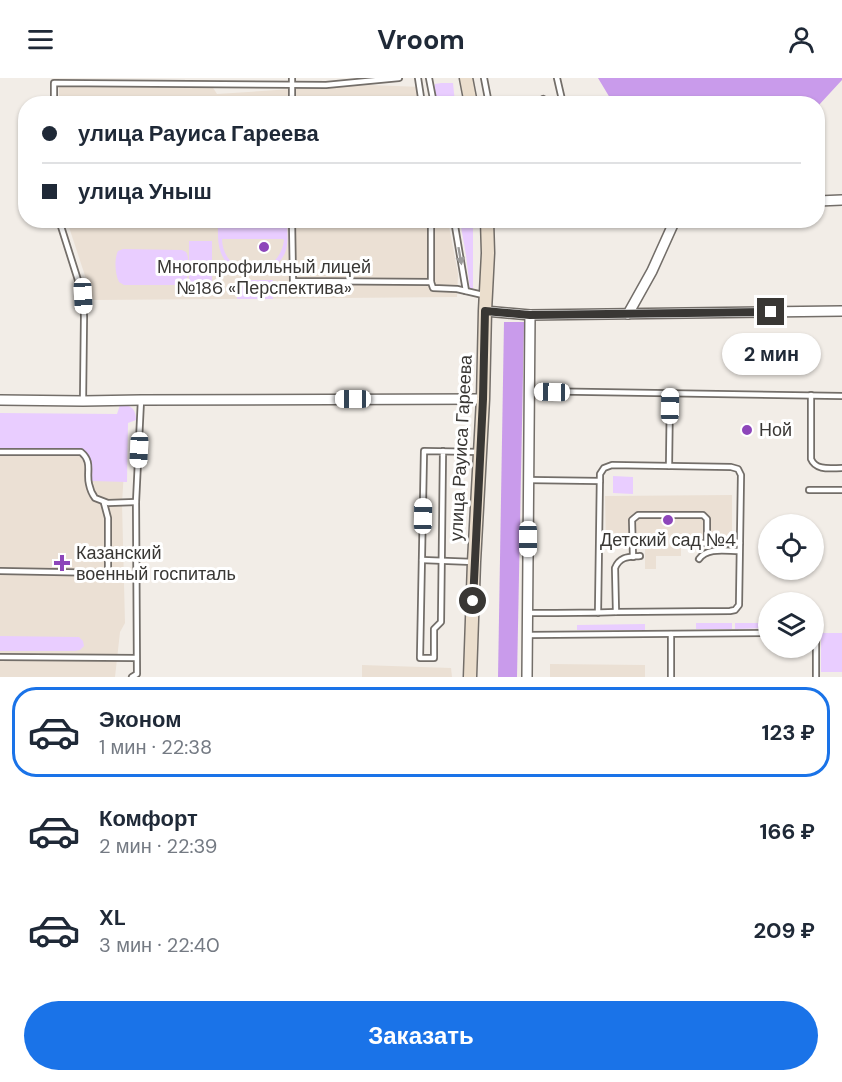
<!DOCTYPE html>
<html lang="ru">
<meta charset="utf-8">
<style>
body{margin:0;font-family:"DM Sans",sans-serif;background:#f2f2f3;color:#1f2937;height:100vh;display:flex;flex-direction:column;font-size:22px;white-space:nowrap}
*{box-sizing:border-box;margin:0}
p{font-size:20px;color:#747a83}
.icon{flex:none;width:33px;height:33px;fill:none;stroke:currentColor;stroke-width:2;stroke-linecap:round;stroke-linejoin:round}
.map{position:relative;height:599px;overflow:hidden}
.drawer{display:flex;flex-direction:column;background:#fff;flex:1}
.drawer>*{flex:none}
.top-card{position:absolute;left:18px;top:18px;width:807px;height:132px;border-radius:24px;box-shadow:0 2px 4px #0004;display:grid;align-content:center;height:132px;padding:0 24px;background:#fff}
.tools{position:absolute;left:758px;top:436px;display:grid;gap:12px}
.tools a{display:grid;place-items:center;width:66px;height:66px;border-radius:50%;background:#fff;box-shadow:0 2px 4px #0004;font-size:30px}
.end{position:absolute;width:27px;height:27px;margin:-14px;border:8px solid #393734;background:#fff;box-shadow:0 0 0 3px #fff}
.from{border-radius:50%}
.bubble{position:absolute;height:42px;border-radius:21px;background:#fff;box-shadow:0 2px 4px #0004;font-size:20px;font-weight:700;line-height:42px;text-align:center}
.car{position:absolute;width:18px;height:36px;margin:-18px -9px;border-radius:8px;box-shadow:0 0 4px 2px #0007;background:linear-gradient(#fff 24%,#345 0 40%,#fff 0 76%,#345 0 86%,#fff 0)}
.top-card b{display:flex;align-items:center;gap:21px;height:57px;font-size:22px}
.top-card b+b{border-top:2px solid #e0e1e3}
.top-card i{width:15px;height:15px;background:#1f2937}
ul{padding:10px 0 0;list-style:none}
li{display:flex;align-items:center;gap:18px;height:90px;margin:0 12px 9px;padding:0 12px;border:3px solid transparent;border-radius:24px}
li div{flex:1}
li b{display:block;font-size:22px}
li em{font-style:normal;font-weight:700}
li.active{border-color:#1a73e8}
li>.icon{width:54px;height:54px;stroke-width:1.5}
.primary-button{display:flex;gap:12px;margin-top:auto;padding:12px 24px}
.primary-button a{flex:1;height:69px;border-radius:36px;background:#1a73e8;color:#fff;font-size:24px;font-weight:700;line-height:69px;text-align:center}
header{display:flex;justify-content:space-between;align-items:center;height:78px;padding:0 24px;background:#fff;font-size:27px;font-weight:700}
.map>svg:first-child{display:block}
.built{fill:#ebe0d4}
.green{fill:#e9cdff;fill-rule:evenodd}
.forest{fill:#c99beb}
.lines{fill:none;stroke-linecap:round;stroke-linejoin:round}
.lane-casing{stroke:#736e69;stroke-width:8}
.street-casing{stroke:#736e69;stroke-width:12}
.secondary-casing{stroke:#736e69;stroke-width:15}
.lane{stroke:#fff;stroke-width:4.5}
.street{stroke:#fff;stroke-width:9}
.secondary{stroke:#ebdecd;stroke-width:12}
.oneway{fill:#9c9b9a}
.route{stroke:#393734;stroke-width:8}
.poi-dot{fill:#8d46ba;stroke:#fff;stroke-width:2}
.labels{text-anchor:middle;stroke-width:6;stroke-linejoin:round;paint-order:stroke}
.poi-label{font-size:18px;fill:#393734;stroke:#fff}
.street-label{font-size:18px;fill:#393734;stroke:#fff}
</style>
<header><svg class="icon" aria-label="menu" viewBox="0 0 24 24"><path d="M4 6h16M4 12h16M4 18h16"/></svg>Vroom<svg class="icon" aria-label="person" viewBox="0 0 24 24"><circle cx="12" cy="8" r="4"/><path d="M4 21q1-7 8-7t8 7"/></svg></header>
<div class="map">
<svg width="842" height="599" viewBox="0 0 842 599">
<rect width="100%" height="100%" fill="#f2ede7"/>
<!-- built -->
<g class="built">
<path d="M208 2 217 16 292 11 369 7 422 9 426 25H59V4Z"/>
<path d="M67 143H448L458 196 457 219 93 222Z"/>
<path d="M127 346 122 425 125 545 120 554 115 599H0V347Z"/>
<path d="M732 417V468H681V478H656V491H645V469H606L605 418Z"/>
<path d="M550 586 645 587V599H550Z"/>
<path d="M362 587 451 590 452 599H362Z"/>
</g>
<!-- green -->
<g class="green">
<path d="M441 5H453L455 25H437L434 11 435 6Z"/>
<path d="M218 143H287C287 153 289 165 285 175 273 202 232 203 221 175 217 165 218 153 218 143ZM222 161H283L284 162C279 203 223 201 222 161Z"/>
<path d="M460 143H473V212L470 211 466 177Z"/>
<rect x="189" y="163" width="23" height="45"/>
<path d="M123 171 182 172C183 173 185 173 186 174 190 179 188 199 186 204L181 207H124L119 204C115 196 114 181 118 173Z"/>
<rect x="237" y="202" width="36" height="19"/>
<path d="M120 327C131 326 136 331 136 342L128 345 127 404 92 403C92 388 95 381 81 372L0 370V335L117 336Z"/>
<path d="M613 398 633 399V416L613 415Z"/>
<rect x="696" y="545" width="36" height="6"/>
<path d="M735 545H768V550L735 551Z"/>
<path d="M645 546V552H577V547Z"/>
<rect x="821" y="555" width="21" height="39"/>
<path d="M0 558 79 559 83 563 84 568 80 572 75 573H0Z"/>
</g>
<!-- forest -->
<g class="forest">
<path d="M598 0H842V2L818 28V26L613 25Z"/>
<path d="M504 244H524L517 599H498Z"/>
</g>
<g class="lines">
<!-- lane casing -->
<g class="lane-casing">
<g id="lane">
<path d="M418 0 422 26"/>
<path d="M429 0 434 26"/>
<path d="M484 0 489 26"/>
<path d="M557 0 563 26"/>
<path d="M543 21 545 26"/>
<path d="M54 26V5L326 7 399 0"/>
<path d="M292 26V0"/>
<path d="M59 142 83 218 84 239 83 322"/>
<path d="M292 142 293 203 431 204V142"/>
<path d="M454 142 466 213"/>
<path d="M431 204 433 210 457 211 483 217"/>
<path d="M529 313 842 318"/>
<path d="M811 317V381C816 393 831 390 842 390"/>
<path d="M443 373 441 544 434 551V580H420L424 373 480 374"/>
<path d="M0 374H81C93 384 86 394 89 406 90 411 92 416 95 420L108 425 136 424"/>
<path d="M669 388 670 315"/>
<path d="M528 402 600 403"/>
<path d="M809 412H842"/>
<path d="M613 462H633"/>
<path d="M698 465H740"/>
<path d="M633 479 632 442 638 437H703L707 441V465"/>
<path d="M699 481C707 469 726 473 739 473"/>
<path d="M422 482 474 484"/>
<path d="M0 493 108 495V440L104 425"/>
<path d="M616 534 615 490C620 478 629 479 640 478"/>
<path d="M528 535C557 535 587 535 616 534L730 533 735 532 739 527 741 397 738 391 731 389 612 387 604 390 600 396 598 535"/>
<path d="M527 557 768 555"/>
<path d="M813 557 816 562V599"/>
<path d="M0 579 136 580"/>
<path d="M132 599 137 596 136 424 141 322"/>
<path d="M671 599V556"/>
</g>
</g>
<!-- street casing -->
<g class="street-casing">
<g id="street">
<path d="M818 123 842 122"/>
<path d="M485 233 530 237 842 233"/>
<path d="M628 236 652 193 675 142"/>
<path d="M0 322 83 323 141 322 483 321"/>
<path d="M527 599 530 237"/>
</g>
</g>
<!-- secondary casing -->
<g class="secondary-casing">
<g id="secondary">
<path d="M466 0 471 26"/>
<path d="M470 599 474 484 483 321 485 233 488 175 487 142"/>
</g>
</g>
<!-- lane -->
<use href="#lane" class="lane"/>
<!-- street -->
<use href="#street" class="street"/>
<!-- secondary -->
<use href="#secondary" class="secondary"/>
</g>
<!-- one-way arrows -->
<defs><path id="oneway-solid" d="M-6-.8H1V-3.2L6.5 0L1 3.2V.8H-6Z" transform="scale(1.5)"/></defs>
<use class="oneway" href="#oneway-solid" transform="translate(460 178) rotate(80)"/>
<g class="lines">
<!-- route -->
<path class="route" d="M473 523 483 321 485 233 530 237 771 234"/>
</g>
<!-- markers -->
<g class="poi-dot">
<circle cx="264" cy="169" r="6"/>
<circle cx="747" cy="352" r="6"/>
<circle cx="668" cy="442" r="6"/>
<path d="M59 476h6v6h6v6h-6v6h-6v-6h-6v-6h6z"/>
</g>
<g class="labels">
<!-- poi labels -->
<g class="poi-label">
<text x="264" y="195">Многопрофильный лицей<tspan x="264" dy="21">№186 «Перспектива»</tspan></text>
<text x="759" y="358" text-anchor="start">Ной</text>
<text x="668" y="468">Детский сад №4</text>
<text x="76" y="481" text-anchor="start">Казанский<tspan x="76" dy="21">военный госпиталь</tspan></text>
</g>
<!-- street labels -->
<g class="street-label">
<text transform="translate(461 370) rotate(-87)" y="6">улица Рауиса Гареева</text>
</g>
</g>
</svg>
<div class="tools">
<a><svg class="icon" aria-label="locate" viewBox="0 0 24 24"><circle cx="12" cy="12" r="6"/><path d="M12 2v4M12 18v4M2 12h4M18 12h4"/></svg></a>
<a><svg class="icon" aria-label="layers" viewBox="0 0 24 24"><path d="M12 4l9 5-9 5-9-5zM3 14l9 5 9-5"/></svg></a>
</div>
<i class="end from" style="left:473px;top:523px"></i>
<i class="end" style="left:771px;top:234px"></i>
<div class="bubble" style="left:722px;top:255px;width:99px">2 мин</div>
<i class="car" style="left:83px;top:218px;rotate:177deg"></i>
<i class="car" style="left:552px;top:314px;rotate:271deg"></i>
<i class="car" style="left:353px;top:321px;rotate:270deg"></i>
<i class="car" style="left:670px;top:328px;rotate:1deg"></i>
<i class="car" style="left:139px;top:372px;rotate:183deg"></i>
<i class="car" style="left:423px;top:438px;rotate:1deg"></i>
<i class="car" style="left:528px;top:461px;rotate:180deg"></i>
<div class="top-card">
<b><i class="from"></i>улица Рауиса Гареева</b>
<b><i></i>улица Уныш</b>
</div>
</div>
<section class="drawer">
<ul>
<li class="active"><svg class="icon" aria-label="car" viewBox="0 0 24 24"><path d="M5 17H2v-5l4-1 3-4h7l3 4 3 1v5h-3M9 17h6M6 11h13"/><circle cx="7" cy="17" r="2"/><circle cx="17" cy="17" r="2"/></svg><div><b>Эконом</b><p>1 мин · 22:38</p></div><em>123 ₽</em></li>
<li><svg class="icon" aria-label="car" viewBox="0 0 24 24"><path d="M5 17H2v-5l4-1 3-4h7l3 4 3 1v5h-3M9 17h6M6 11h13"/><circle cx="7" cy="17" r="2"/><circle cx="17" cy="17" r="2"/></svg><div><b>Комфорт</b><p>2 мин · 22:39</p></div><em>166 ₽</em></li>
<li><svg class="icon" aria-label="car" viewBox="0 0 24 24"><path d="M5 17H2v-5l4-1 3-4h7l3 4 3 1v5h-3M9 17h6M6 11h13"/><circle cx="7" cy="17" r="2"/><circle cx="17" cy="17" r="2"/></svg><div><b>XL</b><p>3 мин · 22:40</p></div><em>209 ₽</em></li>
</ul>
<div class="primary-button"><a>Заказать</a></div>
</section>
